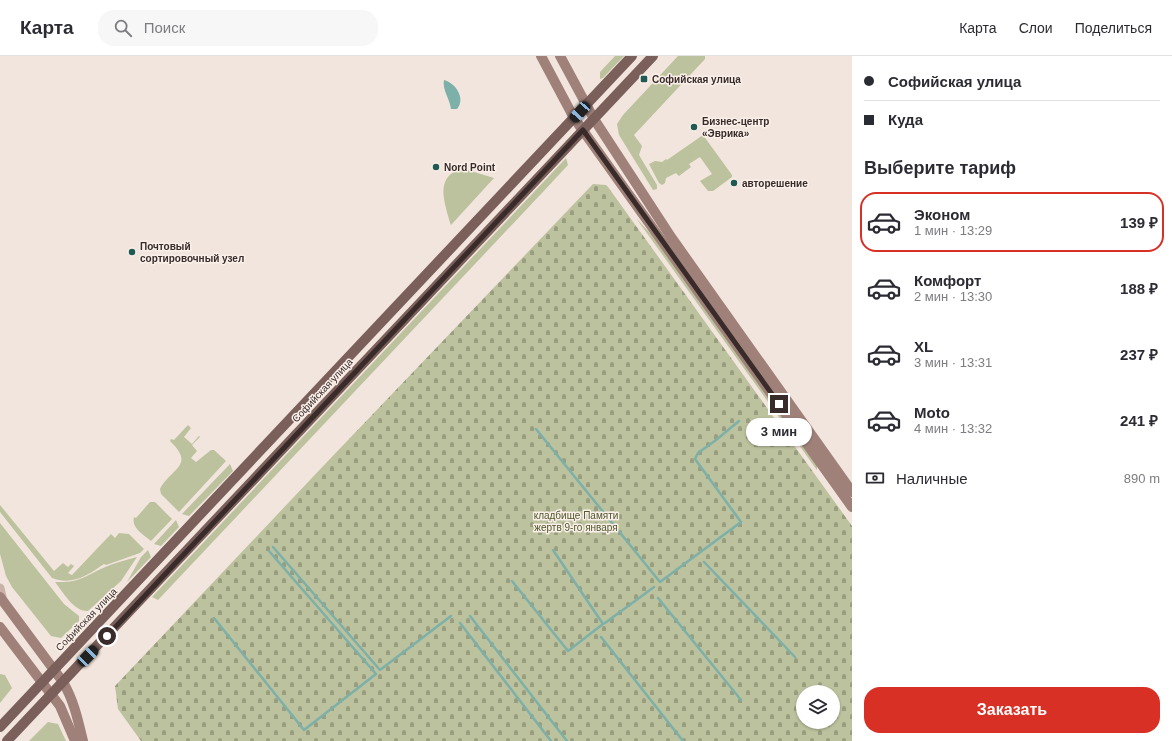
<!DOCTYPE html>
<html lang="ru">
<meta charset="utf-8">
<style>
body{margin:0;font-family:Arial,sans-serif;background:#f7f7f7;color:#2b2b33;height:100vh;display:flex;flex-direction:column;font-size:15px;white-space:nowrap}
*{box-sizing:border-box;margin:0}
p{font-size:13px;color:#7c7c81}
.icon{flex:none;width:22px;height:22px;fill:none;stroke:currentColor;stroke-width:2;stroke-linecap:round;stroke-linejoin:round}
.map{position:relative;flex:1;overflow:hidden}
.sheet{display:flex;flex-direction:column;background:#fff;width:320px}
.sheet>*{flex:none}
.guide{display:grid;align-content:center;height:88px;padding:0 12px;background:#fff}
.fabs{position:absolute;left:796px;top:629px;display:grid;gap:8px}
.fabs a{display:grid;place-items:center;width:44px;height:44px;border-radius:50%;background:#fff;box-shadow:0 1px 3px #0004;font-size:20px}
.end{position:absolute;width:18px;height:18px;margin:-9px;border:5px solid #382b29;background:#fff;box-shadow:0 0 0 2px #fff}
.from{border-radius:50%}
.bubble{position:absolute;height:28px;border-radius:14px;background:#fff;box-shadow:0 1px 3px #0004;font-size:13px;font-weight:700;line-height:28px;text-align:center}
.car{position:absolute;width:12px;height:24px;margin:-12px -6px;border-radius:5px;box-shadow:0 0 3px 1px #0007;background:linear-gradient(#222 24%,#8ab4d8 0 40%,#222 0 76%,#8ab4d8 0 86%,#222 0)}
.guide b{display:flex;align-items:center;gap:14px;height:38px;font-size:15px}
.guide b+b{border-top:1px solid #e1e1e2}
.guide i{width:10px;height:10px;background:#2b2b33}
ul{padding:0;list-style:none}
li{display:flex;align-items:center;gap:12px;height:60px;margin:0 8px 6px;padding:0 4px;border:2px solid transparent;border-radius:16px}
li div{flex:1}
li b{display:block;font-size:15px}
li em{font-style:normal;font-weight:700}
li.active{border-color:#d93025}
li>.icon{width:36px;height:36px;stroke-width:1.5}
h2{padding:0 12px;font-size:18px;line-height:48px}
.pay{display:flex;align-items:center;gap:10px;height:44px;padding:0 12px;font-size:15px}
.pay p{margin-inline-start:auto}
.primary-button{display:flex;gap:8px;margin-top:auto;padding:8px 12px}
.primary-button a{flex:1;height:46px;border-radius:16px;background:#d93025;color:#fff;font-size:16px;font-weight:700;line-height:46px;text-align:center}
header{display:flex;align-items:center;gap:24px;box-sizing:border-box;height:56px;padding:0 20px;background:#fff;border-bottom:1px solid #e1e1e2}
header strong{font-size:19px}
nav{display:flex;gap:22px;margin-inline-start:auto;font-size:14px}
.search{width:280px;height:36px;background:#f7f7f7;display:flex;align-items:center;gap:10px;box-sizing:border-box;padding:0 14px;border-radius:16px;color:#7c7c81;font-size:15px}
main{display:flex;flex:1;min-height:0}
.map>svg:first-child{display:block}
.grass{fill:#bcc29d}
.cemetery{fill:url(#cemetery-stones);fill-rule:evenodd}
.water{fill:#7cb0a9}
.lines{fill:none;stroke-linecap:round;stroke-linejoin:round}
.stream{stroke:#7cb0a9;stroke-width:2.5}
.street{stroke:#cbb2a9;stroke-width:9}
.secondary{stroke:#9f817a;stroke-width:10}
.primary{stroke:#7a5f5a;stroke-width:10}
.route{stroke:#382b29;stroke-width:5}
.poi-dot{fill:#1e5a53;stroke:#faf0e9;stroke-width:1.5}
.labels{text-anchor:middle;stroke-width:3;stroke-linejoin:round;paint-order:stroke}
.poi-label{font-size:10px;font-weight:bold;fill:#382b29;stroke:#faf0e9;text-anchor:start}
.street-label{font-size:10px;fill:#382b29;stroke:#faf0e9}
.park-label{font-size:10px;fill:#4e562c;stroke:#faf0e9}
</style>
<header>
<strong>Карта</strong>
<div class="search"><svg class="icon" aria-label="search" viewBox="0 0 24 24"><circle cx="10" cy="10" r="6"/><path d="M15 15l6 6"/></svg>Поиск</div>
<nav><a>Карта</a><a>Слои</a><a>Поделиться</a></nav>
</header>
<main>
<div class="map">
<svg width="852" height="685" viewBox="0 0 852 685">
<defs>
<pattern id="cemetery-stones" width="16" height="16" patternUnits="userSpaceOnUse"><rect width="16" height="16" fill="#bcc29d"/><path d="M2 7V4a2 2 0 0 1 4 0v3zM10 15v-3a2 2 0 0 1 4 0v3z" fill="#9a9e80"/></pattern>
</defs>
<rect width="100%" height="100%" fill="#f2e5dd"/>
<!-- grass -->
<g class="grass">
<path d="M615 0H624L603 22 600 23V16Z"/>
<path d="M678 0H705V3L634 79 642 90 639 99 657 129V133L653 134 619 79 617 68 623 59Z"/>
<path d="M703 79 732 119V121L713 135H708L700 125 712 118 700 101 689 108 691 111 679 120 676 117 666 122 665 127 662 129 659 127 649 108 655 105 662 106 666 103 667 104Z"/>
<path d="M566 102 568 109 541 138 158 544 152 541Z"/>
<path d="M464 113 494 122 451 169C445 148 433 118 464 113Z"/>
<path d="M636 162 660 188 817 409V414Z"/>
<path d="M188 369 191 372 184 381 192 388 199 380 200 381 192 389 197 395 191 402 196 406 211 394H214L226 405 179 456 161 438 160 433C171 412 196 410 170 385L171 383 174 384Z"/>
<path d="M230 408 233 415 189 460 182 458Z"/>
<path d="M150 446H155L172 463 151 485C143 478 131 472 134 461L136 462Z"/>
<path d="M0 449 54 515 63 507 68 511 71 508 74 510 68 517 72 519 111 478 115 482 119 477 129 478 144 493 140 497 106 509 104 508C88 519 72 530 52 522L0 456Z"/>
<path d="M176 464 179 471 161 490 154 488Z"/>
<path d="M0 467 64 548 79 560V565L61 582 51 580 12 531 6 520 0 498Z"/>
<path d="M148 494 151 501 127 526 141 501Z"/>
<path d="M137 501 121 525 88 555C74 556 63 536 55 526 79 527 83 521 103 512 114 507 126 504 137 501Z"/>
<path d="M0 618 5 619 12 632 0 647Z"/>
<path d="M48 666 58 668 66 685H29Z"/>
</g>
<!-- cemetery -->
<path class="cemetery" d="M593 128 606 129 608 131 852 470V685H141L118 653 115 630 327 406ZM803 636H833V666H803Z"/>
<!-- water -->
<path class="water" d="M444 24C456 27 466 43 457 53H451C450 43 442 34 444 24Z"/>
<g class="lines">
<!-- stream -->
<g class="stream">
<path d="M536 373 660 526 741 466 695 403 698 397 716 384 739 365"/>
<path d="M273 491 380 614 451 560"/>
<path d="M704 506 795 601"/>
<path d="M512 525 568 595 603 568 553 494"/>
<path d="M658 542 741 644"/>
<path d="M470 560 567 685"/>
<path d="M214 562 304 674 376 618 269 495"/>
<path d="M460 567 551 685"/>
<path d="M605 567 654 531"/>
<path d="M601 581 683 685"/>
</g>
<!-- street -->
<path class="street" d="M0 532 3 545"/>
<!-- secondary -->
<g class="secondary">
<path d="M541 0 574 62 852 451"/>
<path d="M560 0 594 63 671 181 852 436"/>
<path d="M0 541 63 626C74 645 78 664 83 685"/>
<path d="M0 571 60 650 75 685"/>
</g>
<!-- primary -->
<g class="primary">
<path d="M0 671 632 0"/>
<path d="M7 685 653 0"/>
</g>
</g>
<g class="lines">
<!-- route -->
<path class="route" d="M107 580 583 74 779 348"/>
</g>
<!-- markers -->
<g class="poi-dot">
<rect x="640" y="19" width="8" height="8" rx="2"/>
<circle cx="694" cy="71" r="4"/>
<circle cx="436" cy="111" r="4"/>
<circle cx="734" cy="127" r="4"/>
<circle cx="132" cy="196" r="4"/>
</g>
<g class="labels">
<!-- poi labels -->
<g class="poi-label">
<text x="652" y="27">Софийская улица</text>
<text x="702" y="69">Бизнес-центр<tspan x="702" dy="12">«Эврика»</tspan></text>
<text x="444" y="115">Nord Point</text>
<text x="742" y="131">авторешение</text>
<text x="140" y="194">Почтовый<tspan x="140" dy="12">сортировочный узел</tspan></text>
</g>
<!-- street labels -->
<g class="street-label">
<text transform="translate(322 334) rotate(-47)" y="4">Софийская улица</text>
<text transform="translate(86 563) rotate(-46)" y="4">Софийская улица</text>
</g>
<!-- park labels -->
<g class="park-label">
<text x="576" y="463">кладбище Памяти<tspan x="576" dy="12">жертв 9-го января</tspan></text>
</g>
</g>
</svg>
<div class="fabs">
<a><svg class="icon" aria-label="layers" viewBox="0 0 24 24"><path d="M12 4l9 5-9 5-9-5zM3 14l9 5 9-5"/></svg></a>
</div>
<i class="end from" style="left:107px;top:580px"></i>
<i class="end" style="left:779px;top:348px"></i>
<div class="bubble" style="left:746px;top:362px;width:66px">3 мин</div>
<i class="car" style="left:580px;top:56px;rotate:222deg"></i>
<i class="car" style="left:88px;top:600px;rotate:44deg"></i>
</div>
<section class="sheet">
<div class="guide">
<b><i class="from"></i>Софийская улица</b>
<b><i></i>Куда</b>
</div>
<h2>Выберите тариф</h2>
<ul>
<li class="active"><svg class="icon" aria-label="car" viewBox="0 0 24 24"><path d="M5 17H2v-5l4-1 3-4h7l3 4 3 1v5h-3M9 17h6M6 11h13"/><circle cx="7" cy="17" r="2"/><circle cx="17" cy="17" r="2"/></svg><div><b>Эконом</b><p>1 мин · 13:29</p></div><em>139 ₽</em></li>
<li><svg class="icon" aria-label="car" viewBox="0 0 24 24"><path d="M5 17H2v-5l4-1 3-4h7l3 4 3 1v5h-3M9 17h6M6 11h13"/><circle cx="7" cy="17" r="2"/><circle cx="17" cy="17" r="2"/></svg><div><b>Комфорт</b><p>2 мин · 13:30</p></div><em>188 ₽</em></li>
<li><svg class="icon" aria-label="car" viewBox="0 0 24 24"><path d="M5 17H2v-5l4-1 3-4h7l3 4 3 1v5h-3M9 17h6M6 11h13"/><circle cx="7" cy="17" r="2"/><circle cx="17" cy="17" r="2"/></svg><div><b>XL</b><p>3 мин · 13:31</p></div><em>237 ₽</em></li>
<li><svg class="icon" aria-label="car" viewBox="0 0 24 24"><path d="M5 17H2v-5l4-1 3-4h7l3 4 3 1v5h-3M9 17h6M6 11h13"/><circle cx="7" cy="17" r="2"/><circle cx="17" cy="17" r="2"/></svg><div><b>Moto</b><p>4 мин · 13:32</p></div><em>241 ₽</em></li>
</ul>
<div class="pay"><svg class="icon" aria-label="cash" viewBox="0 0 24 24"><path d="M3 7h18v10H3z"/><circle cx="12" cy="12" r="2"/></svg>Наличные<p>890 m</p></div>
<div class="primary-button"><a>Заказать</a></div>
</section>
</main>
